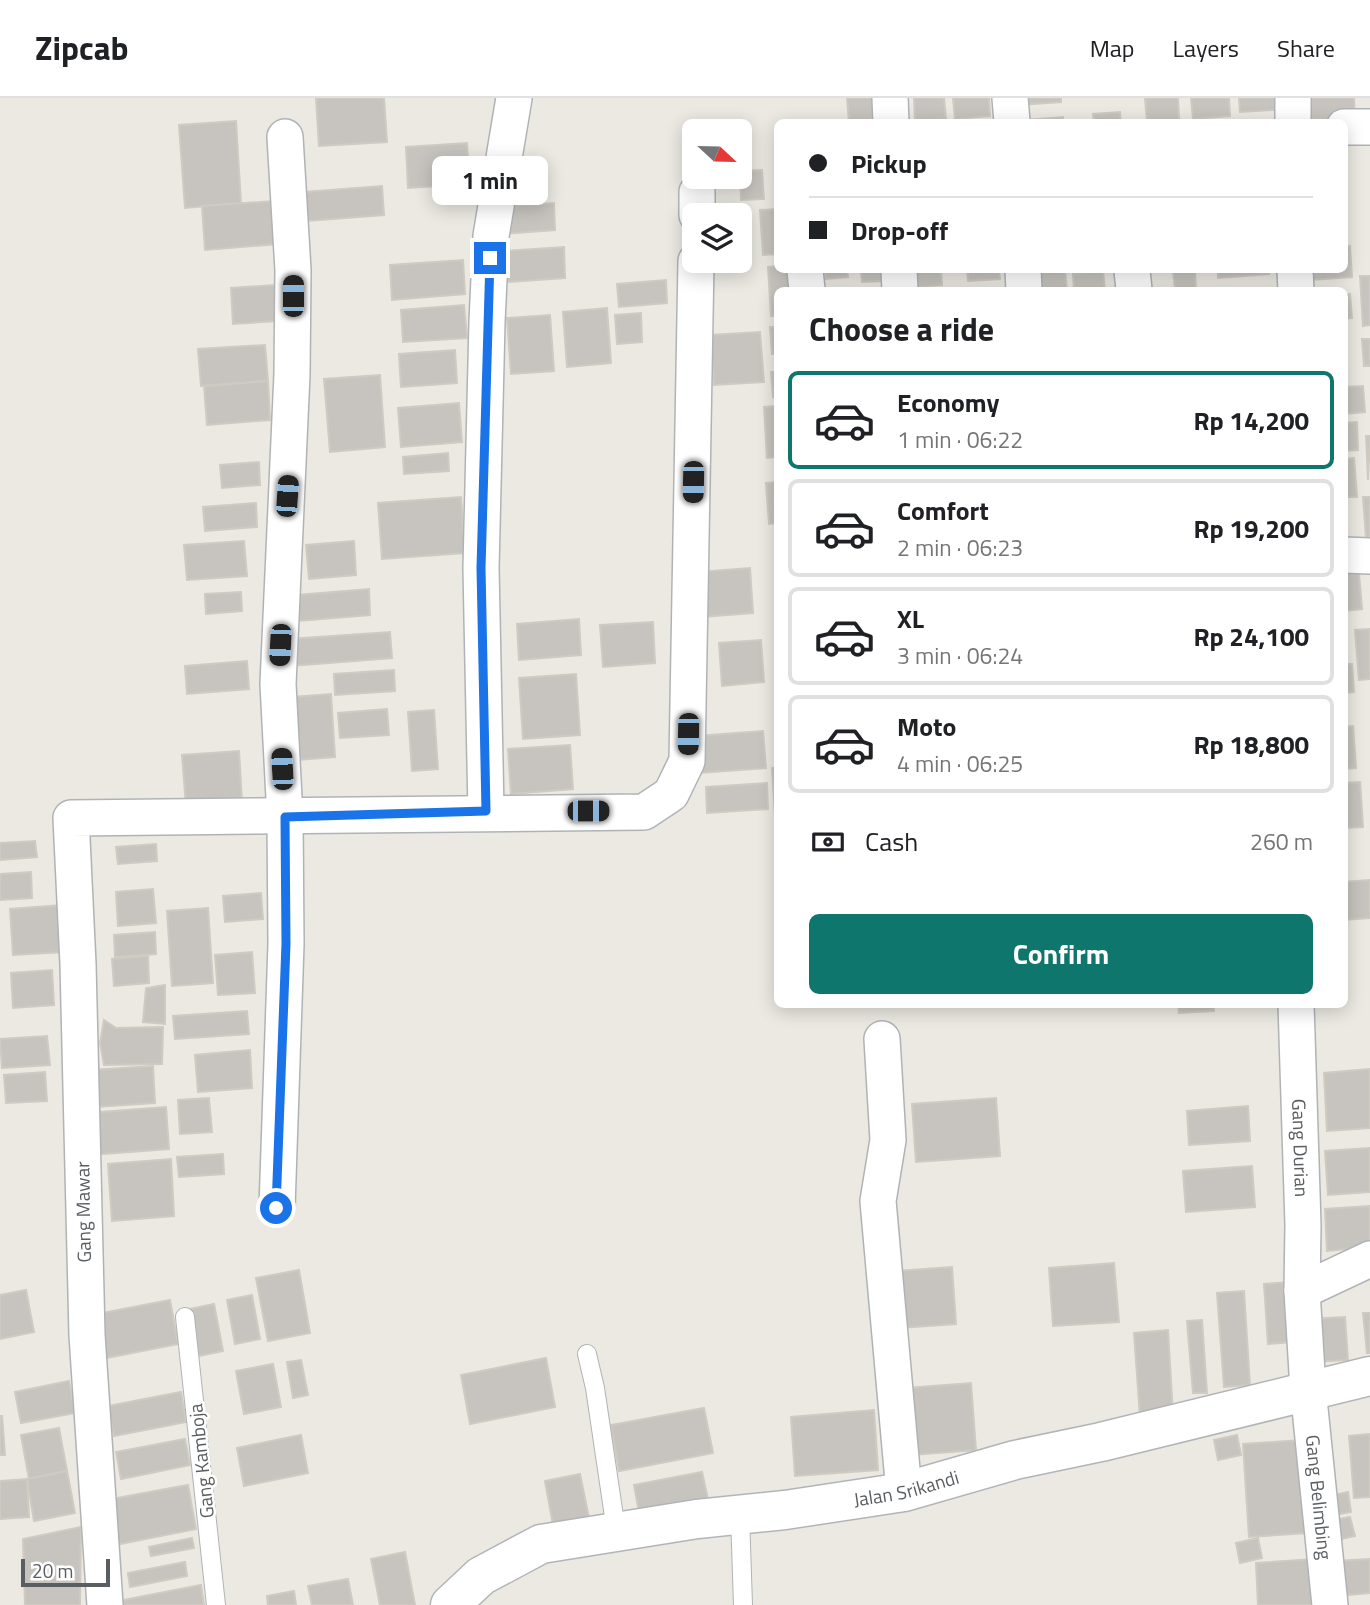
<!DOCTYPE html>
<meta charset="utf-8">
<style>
body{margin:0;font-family:"Titillium Web",sans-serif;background:#f2f2f2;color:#202124;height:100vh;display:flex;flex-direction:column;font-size:26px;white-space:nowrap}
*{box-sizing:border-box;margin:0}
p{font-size:23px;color:#757577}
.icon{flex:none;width:38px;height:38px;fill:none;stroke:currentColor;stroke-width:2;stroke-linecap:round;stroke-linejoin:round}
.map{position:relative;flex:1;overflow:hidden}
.details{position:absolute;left:774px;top:189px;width:574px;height:721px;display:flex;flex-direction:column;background:#fff;border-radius:10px;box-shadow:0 4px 18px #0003}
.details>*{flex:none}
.banner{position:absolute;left:774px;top:21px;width:574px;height:154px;border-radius:10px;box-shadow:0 4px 18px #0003;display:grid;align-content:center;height:154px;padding:0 35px;background:#fff}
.needle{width:46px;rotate:112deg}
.tools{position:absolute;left:682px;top:21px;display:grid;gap:14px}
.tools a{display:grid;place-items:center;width:70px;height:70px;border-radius:10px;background:#fff;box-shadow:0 4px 18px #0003;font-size:35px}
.scale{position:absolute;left:21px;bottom:18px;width:89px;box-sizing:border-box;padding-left:7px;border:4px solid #5b5e61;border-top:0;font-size:19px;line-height:24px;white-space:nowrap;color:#5b5e61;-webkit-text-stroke:5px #fff;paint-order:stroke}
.end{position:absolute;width:32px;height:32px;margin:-16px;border:9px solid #1a73e8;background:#fff;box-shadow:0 0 0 4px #fff}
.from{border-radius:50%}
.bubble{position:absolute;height:49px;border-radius:10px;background:#fff;box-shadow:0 4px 18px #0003;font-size:23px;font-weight:700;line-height:49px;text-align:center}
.car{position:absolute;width:21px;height:42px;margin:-21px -10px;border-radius:9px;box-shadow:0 0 5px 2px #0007;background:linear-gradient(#222 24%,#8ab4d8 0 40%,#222 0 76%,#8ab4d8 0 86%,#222 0)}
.banner b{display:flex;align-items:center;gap:24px;height:66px;font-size:26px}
.banner b+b{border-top:2px solid #e0e0e0}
.banner i{width:18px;height:18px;background:#202124}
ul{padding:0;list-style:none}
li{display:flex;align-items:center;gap:21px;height:98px;margin:0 14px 10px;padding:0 21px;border:4px solid #e0e0e0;border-radius:10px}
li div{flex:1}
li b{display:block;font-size:26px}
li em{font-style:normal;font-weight:700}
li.selected{border-color:#0f766e}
li>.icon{width:63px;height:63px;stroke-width:1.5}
h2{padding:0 35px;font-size:32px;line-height:84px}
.pay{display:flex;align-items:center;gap:18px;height:77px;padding:0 35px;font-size:26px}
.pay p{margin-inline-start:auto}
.button{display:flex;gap:14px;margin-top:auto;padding:14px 35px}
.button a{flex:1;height:80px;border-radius:10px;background:#0f766e;color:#fff;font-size:28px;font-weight:700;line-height:80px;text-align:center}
header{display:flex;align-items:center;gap:42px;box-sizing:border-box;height:98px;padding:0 35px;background:#fff;border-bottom:2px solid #e0e0e0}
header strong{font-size:33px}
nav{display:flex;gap:38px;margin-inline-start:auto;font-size:24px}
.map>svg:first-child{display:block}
.building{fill:#c7c4bf;stroke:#cfcac2;stroke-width:2}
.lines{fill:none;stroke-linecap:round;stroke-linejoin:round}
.lane-casing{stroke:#b0b3b6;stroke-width:20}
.street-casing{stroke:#b0b3b6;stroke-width:38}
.secondary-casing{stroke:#b2b5b8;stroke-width:41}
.lane{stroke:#fff;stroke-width:18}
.street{stroke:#fff;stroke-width:35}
.secondary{stroke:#fff;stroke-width:38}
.route{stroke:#1a73e8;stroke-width:9}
.labels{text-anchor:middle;stroke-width:5;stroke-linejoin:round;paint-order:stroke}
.street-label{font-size:19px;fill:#5b5e61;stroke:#fff}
</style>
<header>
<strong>Zipcab</strong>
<nav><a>Map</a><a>Layers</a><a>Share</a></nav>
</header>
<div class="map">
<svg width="1370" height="1507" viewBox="0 0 1370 1507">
<rect width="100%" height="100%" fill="#ebe9e2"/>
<!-- building -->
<g class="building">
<path d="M316 0H384L387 44 319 48Z"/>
<path d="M847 0H872L874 24H849Z"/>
<path d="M914 0H944L946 21 915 23Z"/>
<path d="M953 0H989L990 18 955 21Z"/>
<path d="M1019 0H1061V4L1019 7Z"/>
<path d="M1145 0H1178L1179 22 1147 24Z"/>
<path d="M1191 0H1229L1230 18 1193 21Z"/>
<path d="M1239 0H1288V11L1240 14Z"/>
<path d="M1303 0H1354L1355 19 1304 22Z"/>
<path d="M1120 14 1121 24H1094L1093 16Z"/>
<path d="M1063 19V24H1027V22Z"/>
<path d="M236 23 241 105 185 110 179 27Z"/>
<path d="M467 45 470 86 408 90 406 49Z"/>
<path d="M762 72 764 101 741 102 740 73Z"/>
<path d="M382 88 384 117 307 123 305 94Z"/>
<path d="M274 103 277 146 205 152 202 108Z"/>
<path d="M554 105 555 132 500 136 498 109Z"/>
<path d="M777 111V156L763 157 760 112Z"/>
<path d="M1350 148 1352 179 1311 182V172H1344V149Z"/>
<path d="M564 149 565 180 507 184 505 153Z"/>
<path d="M463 162 465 196 392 202 390 167Z"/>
<path d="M777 168V172H794L795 192H777V218H771L768 169Z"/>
<path d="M825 172H847L848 179 826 181Z"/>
<path d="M861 172H884L885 183 862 184Z"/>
<path d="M911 172H941L942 187 912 189Z"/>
<path d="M967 172H999L1000 181 968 183Z"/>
<path d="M1037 172H1065L1067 192H1039Z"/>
<path d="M1173 172H1195L1196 192H1175Z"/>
<path d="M1218 172H1269V176L1218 180Z"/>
<path d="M1103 173 1105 192H1074L1073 176Z"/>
<path d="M1360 178H1370V227L1363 228Z"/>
<path d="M666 182 667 205 619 209 617 186Z"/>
<path d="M275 187 277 223 233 226 231 190Z"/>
<path d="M1350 196 1352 220 1344 221V197Z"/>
<path d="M464 207 467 240 403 244 401 212Z"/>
<path d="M607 210 611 265 567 269 563 214Z"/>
<path d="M641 215 642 244 617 246 615 217Z"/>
<path d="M550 217 554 273 511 276 507 220Z"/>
<path d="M770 229H777V256H772Z"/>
<path d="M760 234 764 284 714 287 710 237Z"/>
<path d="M1362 241H1370V268H1364Z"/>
<path d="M265 247 268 283 201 288 198 251Z"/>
<path d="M455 252 457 285 401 289 399 256Z"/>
<path d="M771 274H777V299H773Z"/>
<path d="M380 277 385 349 330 354 324 281Z"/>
<path d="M268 283 270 322 207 327 204 288Z"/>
<path d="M1363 288 1365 314 1344 316V289Z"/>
<path d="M459 305 462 344 401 349 398 310Z"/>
<path d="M777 308V359L767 360 764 309Z"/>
<path d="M1357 324 1358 352 1344 353V325Z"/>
<path d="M1366 338H1370L1368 382Z"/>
<path d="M448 355 449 373 404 376 403 359Z"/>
<path d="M1354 360 1357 399H1344V361Z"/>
<path d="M259 364 260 387 222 390 220 367Z"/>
<path d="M777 384V425L769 426 766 385Z"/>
<path d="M461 399 465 455 382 461 378 405Z"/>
<path d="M1363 399H1370V439L1366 440Z"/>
<path d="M256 405 257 429 205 433 203 409Z"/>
<path d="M244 443 247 478 187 482 184 447Z"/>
<path d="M354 443 356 477 309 481 306 447Z"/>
<path d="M1358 465 1362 511 1344 513V466Z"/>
<path d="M750 470 753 515 702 519 699 474Z"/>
<path d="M369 491 370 517 298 523 297 497Z"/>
<path d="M241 494 242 513 206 516 205 496Z"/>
<path d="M579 521 581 557 519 562 517 526Z"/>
<path d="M653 524 655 565 603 569 600 527Z"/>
<path d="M1370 531V581L1359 582 1355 532Z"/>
<path d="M390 534 392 560 291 568 289 541Z"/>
<path d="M761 542 764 584 722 588 719 545Z"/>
<path d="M247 563 249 591 187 596 185 568Z"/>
<path d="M1344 566H1352L1354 594 1344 595Z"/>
<path d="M394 572 395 593 335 597 334 576Z"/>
<path d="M576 576 580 637 523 641 519 580Z"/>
<path d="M331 596 335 659 297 662 293 599Z"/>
<path d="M387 611 389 637 340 640 338 615Z"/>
<path d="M434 612 438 671 412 673 408 614Z"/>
<path d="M1353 628 1356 670 1344 671V629Z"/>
<path d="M763 633 766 670 699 675 697 638Z"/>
<path d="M570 647 573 691 511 696 508 651Z"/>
<path d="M239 653 242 704 186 708 182 657Z"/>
<path d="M777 669V733H776L772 670Z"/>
<path d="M1360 684 1363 729 1344 730V685Z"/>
<path d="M767 685 768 711 707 715 706 689Z"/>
<path d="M35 743 37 759 0 762V745Z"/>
<path d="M156 746 157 763 118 766 116 749Z"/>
<path d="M31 774 32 800 0 802V776Z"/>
<path d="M1370 782V820L1344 822V784Z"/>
<path d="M153 791 156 825 118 828 116 794Z"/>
<path d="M261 795 263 821 225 824 223 798Z"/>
<path d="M62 807 65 854 13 857 10 811Z"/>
<path d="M208 810 213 885 172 888 167 813Z"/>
<path d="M155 834 156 856 115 859 114 837Z"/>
<path d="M252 854 255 895 218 897 215 857Z"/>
<path d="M148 858 149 885 114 888 112 861Z"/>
<path d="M52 872 54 907 13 910 11 875Z"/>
<path d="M165 887V926L143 924 146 890Z"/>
<path d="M1178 906H1214V913L1179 915Z"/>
<path d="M247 913 249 936 175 941 173 918Z"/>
<path d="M104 922 116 930 163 929 162 966 104 967 100 945Z"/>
<path d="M47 938 50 967 2 970 0 941Z"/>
<path d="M250 952 252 990 198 994 195 957Z"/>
<path d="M153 968 155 1005 95 1009 92 972Z"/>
<path d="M1370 971V1030L1327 1033 1324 975Z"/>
<path d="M45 974 47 1003 6 1005 4 977Z"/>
<path d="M209 1000 212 1034 180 1036 178 1002Z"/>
<path d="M996 1000 1000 1058 916 1064 912 1006Z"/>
<path d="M1248 1008 1250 1043 1189 1047 1187 1013Z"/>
<path d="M166 1009 169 1051 90 1057 87 1015Z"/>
<path d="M1370 1050V1094L1328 1097 1325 1053Z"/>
<path d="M223 1056 224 1076 179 1079 177 1059Z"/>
<path d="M171 1061 174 1118 112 1123 108 1066Z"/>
<path d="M1252 1068 1255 1109 1186 1114 1183 1073Z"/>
<path d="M1370 1108V1149L1327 1153 1325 1111Z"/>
<path d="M1114 1165 1119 1224 1053 1228 1049 1170Z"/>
<path d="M952 1169 956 1226 900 1230 897 1173Z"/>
<path d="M299 1172 310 1235 268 1243 256 1180Z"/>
<path d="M1290 1184 1294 1244 1268 1246 1264 1186Z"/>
<path d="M26 1192 34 1234 0 1241V1197Z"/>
<path d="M1244 1193 1250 1287 1224 1289 1217 1195Z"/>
<path d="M252 1197 260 1241 235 1246 227 1202Z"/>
<path d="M170 1202 178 1246 101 1261 92 1217Z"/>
<path d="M214 1206 223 1253 199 1258 190 1211Z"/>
<path d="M1363 1215H1370V1255H1367Z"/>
<path d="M1345 1219 1348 1262 1312 1264 1309 1221Z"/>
<path d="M1202 1222 1207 1295H1193L1187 1223Z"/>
<path d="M1168 1232 1173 1317 1140 1319 1134 1235Z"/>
<path d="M546 1260 555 1309 470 1326 461 1277Z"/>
<path d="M301 1262 308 1297 293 1300 287 1264Z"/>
<path d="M273 1266 281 1309 244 1316 236 1273Z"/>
<path d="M69 1283 75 1315 21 1325 15 1294Z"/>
<path d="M971 1285 976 1352 911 1357 907 1290Z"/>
<path d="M181 1294 186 1324 114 1338 108 1308Z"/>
<path d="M704 1310 713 1355 619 1373 611 1327Z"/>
<path d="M874 1312 878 1372 795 1378 791 1319Z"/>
<path d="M0 1318H2L5 1357H0Z"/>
<path d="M59 1330 67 1373 29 1381 21 1337Z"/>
<path d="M1370 1336V1399L1354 1400 1349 1338Z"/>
<path d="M301 1337 308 1375 244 1388 237 1350Z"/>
<path d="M1237 1337 1241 1357 1218 1362 1214 1342Z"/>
<path d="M185 1341 190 1367 121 1381 116 1354Z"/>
<path d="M1301 1342 1307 1435 1249 1439 1243 1346Z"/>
<path d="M67 1373 75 1415 34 1423 27 1381Z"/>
<path d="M702 1374 709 1406 640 1420 634 1387Z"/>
<path d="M580 1376 589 1420 553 1427 545 1383Z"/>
<path d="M27 1381 29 1419 0 1421V1383Z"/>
<path d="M188 1387 196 1431 115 1447 106 1402Z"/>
<path d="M1348 1394 1351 1414 1329 1418 1325 1399Z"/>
<path d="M1350 1419 1355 1438 1332 1443 1328 1423Z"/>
<path d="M81 1429 80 1507H25L23 1441Z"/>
<path d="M192 1440 194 1450 151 1458 149 1449Z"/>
<path d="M1258 1440 1262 1460 1240 1465 1236 1445Z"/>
<path d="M405 1454 415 1507H380L371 1461Z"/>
<path d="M1314 1461 1317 1507H1258L1256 1465Z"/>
<path d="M1370 1461V1495L1338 1498 1335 1463Z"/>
<path d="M185 1464 187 1478 130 1489 128 1475Z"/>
<path d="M348 1481 353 1507H312L308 1488Z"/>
<path d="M201 1487 204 1507H113V1504Z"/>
<path d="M294 1493 296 1507H268L267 1498Z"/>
</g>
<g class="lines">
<!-- lane casing -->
<g class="lane-casing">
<g id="lane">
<path d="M185 1219 216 1507"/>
<path d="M587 1256 595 1290 616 1432"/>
<path d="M740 1417 743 1507"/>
</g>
</g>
<!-- street casing -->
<g class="street-casing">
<g id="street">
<path d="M890 0 891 24"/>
<path d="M1010 0 1012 24"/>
<path d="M1293 0V24"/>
<path d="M1344 29H1370"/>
<path d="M697 117V94"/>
<path d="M805 172 807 192"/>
<path d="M899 172 900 192"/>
<path d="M1023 172 1024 192"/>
<path d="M1132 172 1134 192"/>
<path d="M1295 172 1296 192"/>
<path d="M1344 457 1370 458"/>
<path d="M486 713 481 470 487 224 491 138 514 0"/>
<path id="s1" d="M1296 906 1303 1127 1302 1193 1308 1291 1330 1507"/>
<path d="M882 941 888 1042 878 1103 904 1394"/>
<path d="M277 1110 286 846 285 719 278 586 292 276 293 172 285 39"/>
<path d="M1302 1193 1370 1161"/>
<path d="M105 1507 87 1237 78 866 71 720 644 714 671 696 687 663 696 163"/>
</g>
</g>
<!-- secondary casing -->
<g class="secondary-casing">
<g id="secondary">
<path id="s2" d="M450 1507 481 1478 541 1446 697 1421 785 1412 904 1394 1015 1362 1101 1344 1370 1278"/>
</g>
</g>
<!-- lane -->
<use href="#lane" class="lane"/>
<!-- street -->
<use href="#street" class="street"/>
<!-- secondary -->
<use href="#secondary" class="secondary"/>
</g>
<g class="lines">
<!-- route -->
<path class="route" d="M276 1110 286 846 285 719 486 713 481 470 490 160"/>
</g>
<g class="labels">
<!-- street labels -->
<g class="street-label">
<text dy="7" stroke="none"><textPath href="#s1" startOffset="144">Gang Durian</textPath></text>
<text transform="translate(83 1114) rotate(-91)" y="7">Gang Mawar</text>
<text transform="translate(201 1363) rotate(-96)" y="7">Gang Kamboja</text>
<text dy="7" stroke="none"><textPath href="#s2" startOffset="480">Jalan Srikandi</textPath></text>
<text dy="7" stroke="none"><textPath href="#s1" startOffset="494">Gang Belimbing</textPath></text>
</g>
</g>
</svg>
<div class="tools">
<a><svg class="needle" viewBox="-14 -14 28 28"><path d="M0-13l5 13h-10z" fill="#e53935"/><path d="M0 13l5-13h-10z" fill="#757577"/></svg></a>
<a><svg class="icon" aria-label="layers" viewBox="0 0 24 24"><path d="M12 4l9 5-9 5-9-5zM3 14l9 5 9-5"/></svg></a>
</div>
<div class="scale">20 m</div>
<i class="end from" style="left:276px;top:1110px"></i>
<i class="end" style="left:490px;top:160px"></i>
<div class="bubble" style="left:432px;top:58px;width:116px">1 min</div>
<i class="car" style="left:293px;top:198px;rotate:0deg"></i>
<i class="car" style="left:693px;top:384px;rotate:181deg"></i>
<i class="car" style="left:287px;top:398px;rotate:4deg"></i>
<i class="car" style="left:280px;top:547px;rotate:183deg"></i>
<i class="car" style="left:688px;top:636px;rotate:181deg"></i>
<i class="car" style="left:282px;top:671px;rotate:357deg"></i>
<i class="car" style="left:588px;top:713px;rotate:90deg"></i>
<div class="banner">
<b><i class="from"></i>Pickup</b>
<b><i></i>Drop-off</b>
</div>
<section class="details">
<h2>Choose a ride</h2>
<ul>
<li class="selected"><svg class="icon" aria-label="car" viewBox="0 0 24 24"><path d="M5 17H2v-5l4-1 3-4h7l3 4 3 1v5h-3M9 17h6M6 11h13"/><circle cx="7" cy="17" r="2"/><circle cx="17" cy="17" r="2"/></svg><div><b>Economy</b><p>1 min · 06:22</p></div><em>Rp 14,200</em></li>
<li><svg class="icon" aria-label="car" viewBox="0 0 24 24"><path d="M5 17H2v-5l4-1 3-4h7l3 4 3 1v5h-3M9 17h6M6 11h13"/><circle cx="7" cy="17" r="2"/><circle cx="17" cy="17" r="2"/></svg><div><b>Comfort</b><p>2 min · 06:23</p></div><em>Rp 19,200</em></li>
<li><svg class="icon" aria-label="car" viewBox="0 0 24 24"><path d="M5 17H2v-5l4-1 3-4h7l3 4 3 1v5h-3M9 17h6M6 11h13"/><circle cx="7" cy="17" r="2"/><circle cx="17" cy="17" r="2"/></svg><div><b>XL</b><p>3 min · 06:24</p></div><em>Rp 24,100</em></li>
<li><svg class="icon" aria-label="car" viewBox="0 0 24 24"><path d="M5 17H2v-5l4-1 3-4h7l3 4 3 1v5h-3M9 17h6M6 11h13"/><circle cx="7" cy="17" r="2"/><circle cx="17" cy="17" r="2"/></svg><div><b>Moto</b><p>4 min · 06:25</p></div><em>Rp 18,800</em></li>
</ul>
<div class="pay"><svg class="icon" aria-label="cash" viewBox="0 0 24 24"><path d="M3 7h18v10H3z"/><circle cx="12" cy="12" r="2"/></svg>Cash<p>260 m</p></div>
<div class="button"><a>Confirm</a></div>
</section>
</div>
